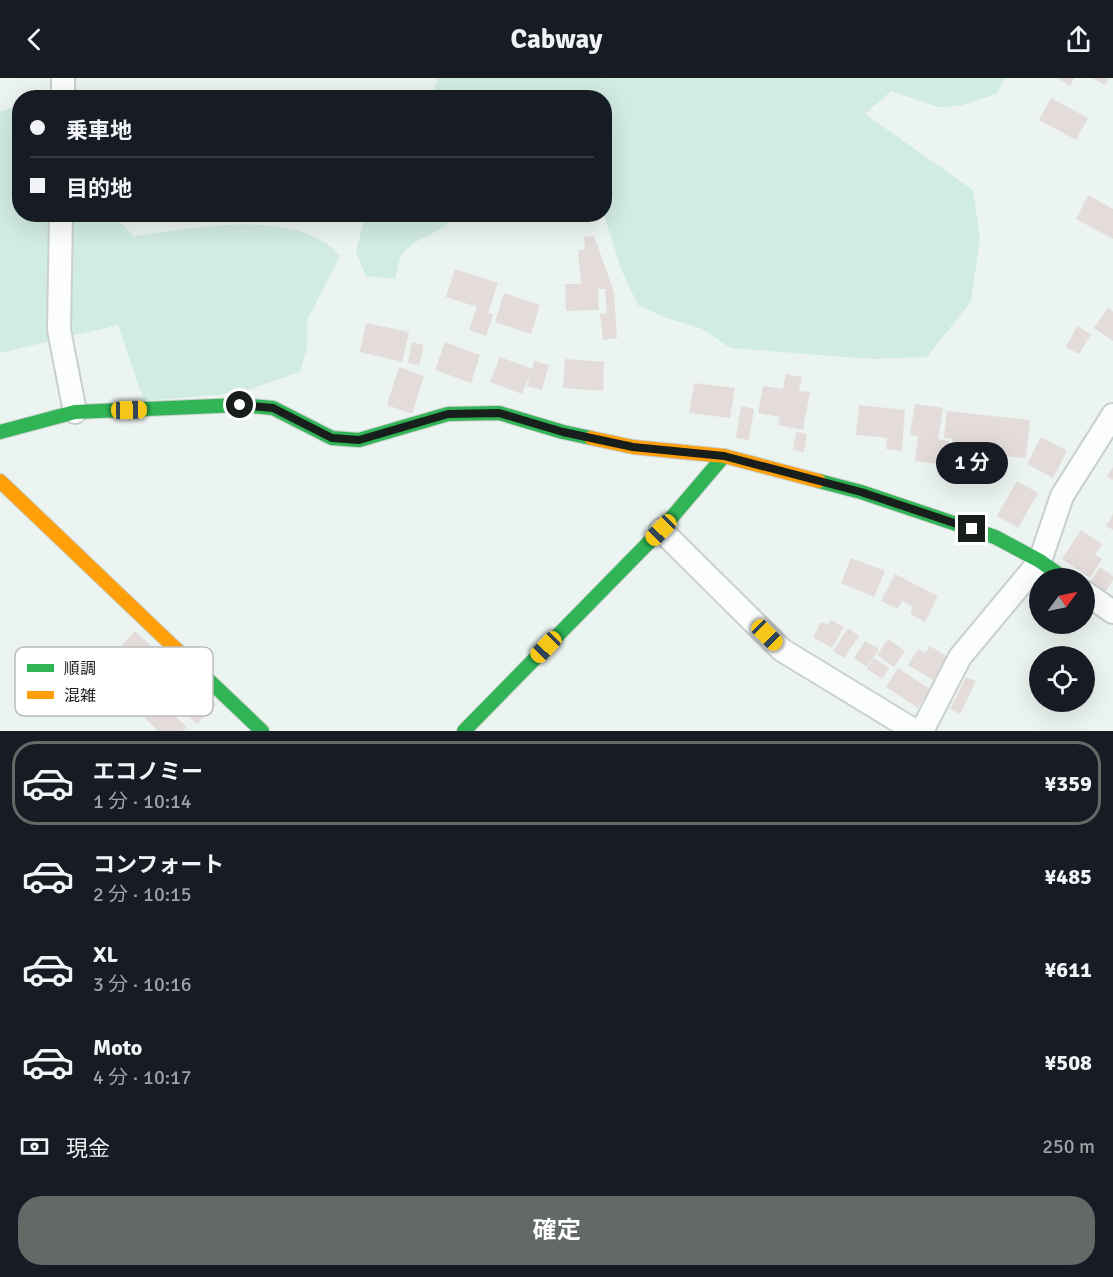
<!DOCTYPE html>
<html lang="ja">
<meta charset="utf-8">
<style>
body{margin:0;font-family:Signika,"Noto Sans JP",sans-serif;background:#20242c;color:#f1f3f6;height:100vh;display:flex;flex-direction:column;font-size:22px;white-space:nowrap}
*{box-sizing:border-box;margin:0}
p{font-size:20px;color:#9ea1a6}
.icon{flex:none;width:33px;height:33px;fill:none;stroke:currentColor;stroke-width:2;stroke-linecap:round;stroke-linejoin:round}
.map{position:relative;height:653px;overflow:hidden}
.sheet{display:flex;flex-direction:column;background:#171b24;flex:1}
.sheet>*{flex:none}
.banner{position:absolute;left:12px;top:12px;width:600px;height:132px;border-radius:24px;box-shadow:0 6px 24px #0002;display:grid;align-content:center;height:132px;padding:0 18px;background:#171b24}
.needle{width:39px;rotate:57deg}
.fabs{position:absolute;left:1029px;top:490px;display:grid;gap:12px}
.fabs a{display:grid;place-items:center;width:66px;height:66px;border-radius:50%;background:#171b24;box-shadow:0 6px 24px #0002;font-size:30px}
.end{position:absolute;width:27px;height:27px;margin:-14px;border:8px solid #181e1b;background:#fff;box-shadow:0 0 0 3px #fff}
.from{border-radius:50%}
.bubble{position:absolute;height:42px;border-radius:21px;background:#171b24;box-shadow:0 6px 24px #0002;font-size:20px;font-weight:700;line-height:42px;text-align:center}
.car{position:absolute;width:18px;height:36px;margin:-18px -9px;border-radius:8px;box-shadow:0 0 4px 2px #0007;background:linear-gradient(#f5c518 24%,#345 0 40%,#f5c518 0 76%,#345 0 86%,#f5c518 0)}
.banner b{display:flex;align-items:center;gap:21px;height:57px;font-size:22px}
.banner b+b{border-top:2px solid #363941}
.banner i{width:15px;height:15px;background:#f1f3f6}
ul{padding:10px 0 0;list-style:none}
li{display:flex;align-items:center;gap:18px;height:84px;margin:0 12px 9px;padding:0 6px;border:3px solid transparent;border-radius:24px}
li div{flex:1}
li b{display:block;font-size:22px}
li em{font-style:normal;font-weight:700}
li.current{border-color:#626966}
li>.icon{width:54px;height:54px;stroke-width:1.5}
.pay{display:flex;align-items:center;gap:15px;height:66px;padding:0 18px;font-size:22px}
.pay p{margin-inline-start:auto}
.action{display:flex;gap:12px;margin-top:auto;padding:12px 18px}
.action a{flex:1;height:69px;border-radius:24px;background:#626966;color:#fff;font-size:24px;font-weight:700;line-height:69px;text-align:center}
header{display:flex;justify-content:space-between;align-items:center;height:78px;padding:0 18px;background:#171b24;font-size:27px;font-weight:700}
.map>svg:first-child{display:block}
.green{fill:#d1ece1}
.building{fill:#e4dcda}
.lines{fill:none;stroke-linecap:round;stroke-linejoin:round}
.street-casing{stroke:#c9d0cd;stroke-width:26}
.fast-casing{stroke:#c9d0cd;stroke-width:16}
.slow-casing{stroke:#c9d0cd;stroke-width:16}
.street{stroke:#fcfdfd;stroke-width:22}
.fast{stroke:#30b455;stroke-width:14}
.slow{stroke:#ff9f0a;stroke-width:14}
.route{stroke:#181e1b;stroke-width:8}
.key{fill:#fff;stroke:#babcbb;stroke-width:1.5}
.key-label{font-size:16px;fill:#181e1b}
</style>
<header><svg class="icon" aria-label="back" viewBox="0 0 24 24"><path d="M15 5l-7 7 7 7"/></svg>Cabway<svg class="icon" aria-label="share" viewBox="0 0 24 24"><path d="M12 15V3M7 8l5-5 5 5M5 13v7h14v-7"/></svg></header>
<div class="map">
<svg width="1113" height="653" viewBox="0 0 1113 653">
<rect width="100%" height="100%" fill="#ebf4f0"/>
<!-- green -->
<g class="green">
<path d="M438 0H1004L997 16 959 28 938 29 891 13 865 36 973 112 980 161 971 223 927 279 872 281 731 270 700 250 666 240 638 227 621 191 604 137V20L431 19Z"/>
<path d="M19 29 20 136 113 137 134 158C193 151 296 128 340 178L307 242V270L300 294 238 315 144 323 118 247 0 275V33Z"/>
<path d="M365 137V136L456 137C444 156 417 156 402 177 398 183 397 194 395 201L366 198 356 174Z"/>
</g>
<!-- building -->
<g class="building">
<path d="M1057 0H1074L1070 8Z"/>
<path d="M1092 0H1109L1105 7Z"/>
<path d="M1051 20 1088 40 1076 62 1039 42Z"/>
<path d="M1088 117 1113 131V161L1076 141Z"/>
<path d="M594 158 614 214 617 260 603 262 600 236 607 235 605 211H598L599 232 566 233 565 206H581L578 172H585L584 159Z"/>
<path d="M455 191 498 205 488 235 493 236 486 258 469 252 477 229 446 219Z"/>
<path d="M504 215 540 227 531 256 495 244Z"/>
<path d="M1108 230 1113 234V263L1094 250Z"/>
<path d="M366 245 409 254 402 284 360 274Z"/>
<path d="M1077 248 1091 256 1079 276 1066 269Z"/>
<path d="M412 264 424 267 419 287 408 285Z"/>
<path d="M445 264 480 277 471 305 435 292Z"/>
<path d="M500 279 532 291 534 283 549 287 542 312 527 308 530 297 522 316 490 304Z"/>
<path d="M565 281 604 284 603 313 563 310Z"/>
<path d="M399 289 424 298 412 336 387 327Z"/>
<path d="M786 296 802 299 799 313 810 314 803 352 778 347 780 339 758 335 763 308 783 311Z"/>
<path d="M694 305 735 310 730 340 689 335Z"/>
<path d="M915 326 943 330 938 361 949 363 945 387 915 383 918 358 910 357Z"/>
<path d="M859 327 905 332 902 373 886 371 887 360 856 357Z"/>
<path d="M741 328 754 331 749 362 736 360Z"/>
<path d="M947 333 1030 342 1026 380 970 374 969 390 950 388 953 361 944 359Z"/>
<path d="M796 354 807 356 804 374 793 372Z"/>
<path d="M1041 359 1067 373 1053 400 1027 386Z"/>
<path d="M1113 389V402L1107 398Z"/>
<path d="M1017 403 1038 415 1018 450 997 438Z"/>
<path d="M1113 436V452L1106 448Z"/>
<path d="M1081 452 1102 466 1095 477 1102 481 1090 500 1062 481Z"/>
<path d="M851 480 885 493 874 519 841 505Z"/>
<path d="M1100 489 1113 498V502L1104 516 1089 506Z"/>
<path d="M895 496 938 518 925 544 910 536 913 529 902 523 898 531 881 523Z"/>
<path d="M831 542 844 549 832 570 813 559 821 544 828 547Z"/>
<path d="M848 550 859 558 844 580 833 573Z"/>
<path d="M135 553 162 578 143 600 115 575Z"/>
<path d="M888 561 905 573 894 589 877 577Z"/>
<path d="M865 563 879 571 867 589 854 580Z"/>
<path d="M930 568 952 582 938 605 908 587 918 571 925 575Z"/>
<path d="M874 580 889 590 882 601 867 591Z"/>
<path d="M898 590 930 611 918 630 886 609Z"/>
<path d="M966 599 976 603 960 636 950 631Z"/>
<path d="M197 608 216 626 197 646 178 628Z"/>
<path d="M154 612 166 624 163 626 187 649 183 653H158L136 631Z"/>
</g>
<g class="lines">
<!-- street casing -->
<g class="street-casing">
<g id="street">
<path d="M63 20V0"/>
<path d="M61 136 59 252 75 334"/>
<path d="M661 452 782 572 915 653"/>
<path d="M1084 514 1113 534"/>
<path d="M922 653 960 579 1040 483 1062 418 1113 337"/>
</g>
</g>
<!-- fast casing -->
<g class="fast-casing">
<g id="fast">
<path d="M0 354 75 334 240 327 273 330 332 360 359 362 448 336 499 335 563 354 591 360"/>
<path d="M819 403 861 414 995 459 1040 483 1065 501"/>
<path d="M177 572 262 653"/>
<path d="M464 653 661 452 724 378"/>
</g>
</g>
<!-- slow casing -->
<g class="slow-casing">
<g id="slow">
<path d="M591 360 633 369 724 378 819 403"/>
<path d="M0 403 177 572"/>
</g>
</g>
<!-- street -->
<use href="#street" class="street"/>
<!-- fast -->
<use href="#fast" class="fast"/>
<!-- slow -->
<use href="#slow" class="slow"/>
</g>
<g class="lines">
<!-- route -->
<path class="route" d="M240 327 273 330 332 360 359 362 448 336 499 335 563 354 633 369 724 378 861 414 972 451"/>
</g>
<!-- legend -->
<rect x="15" y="569" width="198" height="69" rx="9" class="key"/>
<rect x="27" y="586" width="27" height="8" fill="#30b455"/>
<rect x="27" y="613" width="27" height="8" fill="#ff9f0a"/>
<g class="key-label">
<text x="64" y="596">順調</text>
<text x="64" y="623">混雑</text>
</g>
</svg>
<div class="fabs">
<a><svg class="needle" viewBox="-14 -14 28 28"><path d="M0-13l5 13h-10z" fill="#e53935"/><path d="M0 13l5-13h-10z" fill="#9ea1a6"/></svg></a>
<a><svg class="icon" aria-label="locate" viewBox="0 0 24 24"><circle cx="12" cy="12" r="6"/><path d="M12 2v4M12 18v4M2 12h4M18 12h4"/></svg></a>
</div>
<i class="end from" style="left:240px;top:327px"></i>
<i class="end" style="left:972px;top:451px"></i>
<div class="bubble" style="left:936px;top:364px;width:72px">1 分</div>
<i class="car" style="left:129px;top:332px;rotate:89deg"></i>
<i class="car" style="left:661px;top:452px;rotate:224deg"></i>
<i class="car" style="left:767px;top:557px;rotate:135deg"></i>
<i class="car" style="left:546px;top:569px;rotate:224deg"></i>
<div class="banner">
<b><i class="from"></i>乗車地</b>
<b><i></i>目的地</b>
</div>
</div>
<section class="sheet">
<ul>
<li class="current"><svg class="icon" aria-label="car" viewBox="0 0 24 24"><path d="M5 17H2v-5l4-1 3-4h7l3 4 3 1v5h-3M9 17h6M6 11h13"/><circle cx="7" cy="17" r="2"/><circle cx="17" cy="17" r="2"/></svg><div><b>エコノミー</b><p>1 分 · 10:14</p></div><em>¥359</em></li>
<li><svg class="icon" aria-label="car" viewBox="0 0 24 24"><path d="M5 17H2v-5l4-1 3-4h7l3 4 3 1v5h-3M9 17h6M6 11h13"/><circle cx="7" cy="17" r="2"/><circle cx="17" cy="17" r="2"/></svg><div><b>コンフォート</b><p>2 分 · 10:15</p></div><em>¥485</em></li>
<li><svg class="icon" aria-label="car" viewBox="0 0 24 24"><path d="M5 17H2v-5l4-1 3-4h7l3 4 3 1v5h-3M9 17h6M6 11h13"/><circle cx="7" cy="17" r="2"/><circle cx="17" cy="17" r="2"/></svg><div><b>XL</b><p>3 分 · 10:16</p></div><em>¥611</em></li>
<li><svg class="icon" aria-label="car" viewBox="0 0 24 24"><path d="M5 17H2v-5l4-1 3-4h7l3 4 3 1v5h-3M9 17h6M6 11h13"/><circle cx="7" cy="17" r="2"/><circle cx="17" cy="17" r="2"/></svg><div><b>Moto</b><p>4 分 · 10:17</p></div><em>¥508</em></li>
</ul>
<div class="pay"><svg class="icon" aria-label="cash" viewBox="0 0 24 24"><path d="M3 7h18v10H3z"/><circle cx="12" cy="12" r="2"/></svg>現金<p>250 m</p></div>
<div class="action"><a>確定</a></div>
</section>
